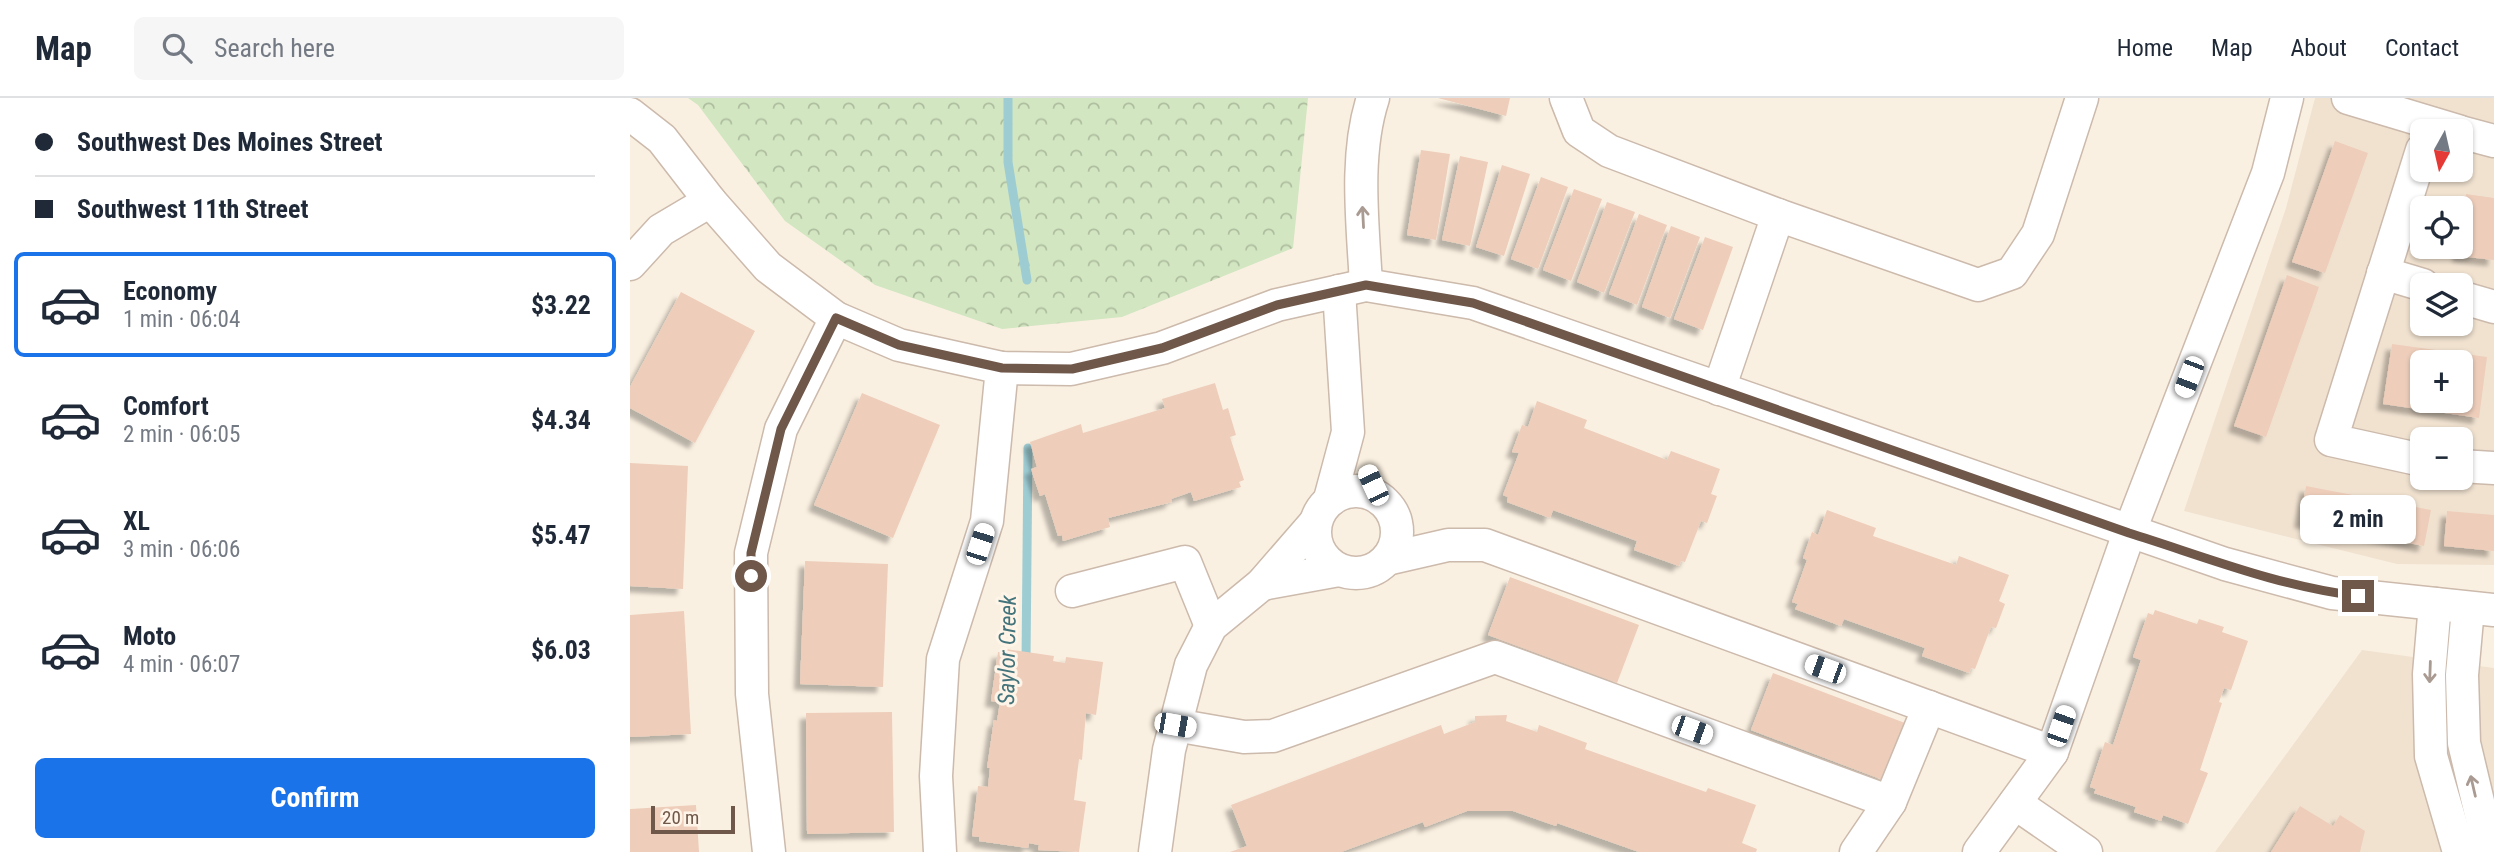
<!DOCTYPE html>
<meta charset="utf-8">
<style>
body{margin:0;font-family:"Roboto Condensed",sans-serif;background:#f6f6f7;color:#1f2937;height:100vh;display:flex;flex-direction:column;font-size:26px;white-space:nowrap}
*{box-sizing:border-box;margin:0}
p{font-size:23px;color:#747a83}
.icon{flex:none;width:38px;height:38px;fill:none;stroke:currentColor;stroke-width:2;stroke-linecap:round;stroke-linejoin:round}
.map{position:relative;flex:1;overflow:hidden}
.panel{display:flex;flex-direction:column;background:#fff;width:630px}
.panel>*{flex:none}
.top-card{display:grid;align-content:center;height:154px;padding:0 35px;background:#fff}
.needle{width:46px;rotate:188deg}
.fabs{position:absolute;left:1780px;top:21px;display:grid;gap:14px}
.fabs a{display:grid;place-items:center;width:63px;height:63px;border-radius:10px;background:#fff;box-shadow:0 2px 5px #0004;font-size:35px}
.scale{position:absolute;left:21px;bottom:18px;width:84px;box-sizing:border-box;padding-left:7px;border:4px solid #6f574a;border-top:0;font-size:19px;line-height:24px;white-space:nowrap;color:#6f574a;-webkit-text-stroke:5px #fef4e7;paint-order:stroke}
.end{position:absolute;width:32px;height:32px;margin:-16px;border:9px solid #6f574a;background:#fff;box-shadow:0 0 0 4px #fff}
.from{border-radius:50%}
.bubble{position:absolute;height:49px;border-radius:10px;background:#fff;box-shadow:0 2px 5px #0004;font-size:23px;font-weight:700;line-height:49px;text-align:center}
.car{position:absolute;width:21px;height:42px;margin:-21px -10px;border-radius:9px;box-shadow:0 0 5px 2px #0007;background:linear-gradient(#fff 24%,#345 0 40%,#fff 0 76%,#345 0 86%,#fff 0)}
.top-card b{display:flex;align-items:center;gap:24px;height:66px;font-size:26px}
.top-card b+b{border-top:2px solid #e0e1e3}
.top-card i{width:18px;height:18px;background:#1f2937}
ul{padding:0;list-style:none}
li{display:flex;align-items:center;gap:21px;height:105px;margin:0 14px 10px;padding:0 21px;border:4px solid transparent;border-radius:10px}
li div{flex:1}
li b{display:block;font-size:26px}
li em{font-style:normal;font-weight:700}
li.current{border-color:#1a73e8}
li>.icon{width:63px;height:63px;stroke-width:1.5}
.button{display:flex;gap:14px;margin-top:auto;padding:14px 35px}
.button a{flex:1;height:80px;border-radius:10px;background:#1a73e8;color:#fff;font-size:28px;font-weight:700;line-height:80px;text-align:center}
header{display:flex;align-items:center;gap:42px;box-sizing:border-box;height:98px;padding:0 35px;background:#fff;border-bottom:2px solid #e0e1e3}
header strong{font-size:33px}
nav{display:flex;gap:38px;margin-inline-start:auto;font-size:24px}
.search{width:490px;height:63px;background:#f6f6f7;display:flex;align-items:center;gap:18px;box-sizing:border-box;padding:0 24px;border-radius:10px;color:#747a83;font-size:26px}
main{display:flex;flex:1;min-height:0}
.map>svg:first-child{display:block}
.residential{fill:#f1e2d0;fill-rule:evenodd}
.park{fill:url(#park-crowns)}
.lines{fill:none;stroke-linecap:round;stroke-linejoin:round}
.stream{stroke:#9eccd3;stroke-width:9}
.building{fill:#eecebb;fill-rule:evenodd;filter:url(#shadow)}
.minor-casing{stroke:#ccbaac;stroke-width:35}
.minor{stroke:#fff;stroke-width:32}
.oneway{stroke:#a99a92}
.route{stroke:#6f574a;stroke-width:9}
.labels{text-anchor:middle;stroke-width:6;stroke-linejoin:round;paint-order:stroke}
.water-label{font-size:23px;font-style:italic;fill:#43737b;stroke:#fef4e7}
</style>
<header>
<strong>Map</strong>
<div class="search"><svg class="icon" aria-label="search" viewBox="0 0 24 24"><circle cx="10" cy="10" r="6"/><path d="M15 15l6 6"/></svg>Search here</div>
<nav><a>Home</a><a>Map</a><a>About</a><a>Contact</a></nav>
</header>
<main>
<section class="panel">
<div class="top-card">
<b><i class="from"></i>Southwest Des Moines Street</b>
<b><i></i>Southwest 11th Street</b>
</div>
<ul>
<li class="current"><svg class="icon" aria-label="car" viewBox="0 0 24 24"><path d="M5 17H2v-5l4-1 3-4h7l3 4 3 1v5h-3M9 17h6M6 11h13"/><circle cx="7" cy="17" r="2"/><circle cx="17" cy="17" r="2"/></svg><div><b>Economy</b><p>1 min · 06:04</p></div><em>$3.22</em></li>
<li><svg class="icon" aria-label="car" viewBox="0 0 24 24"><path d="M5 17H2v-5l4-1 3-4h7l3 4 3 1v5h-3M9 17h6M6 11h13"/><circle cx="7" cy="17" r="2"/><circle cx="17" cy="17" r="2"/></svg><div><b>Comfort</b><p>2 min · 06:05</p></div><em>$4.34</em></li>
<li><svg class="icon" aria-label="car" viewBox="0 0 24 24"><path d="M5 17H2v-5l4-1 3-4h7l3 4 3 1v5h-3M9 17h6M6 11h13"/><circle cx="7" cy="17" r="2"/><circle cx="17" cy="17" r="2"/></svg><div><b>XL</b><p>3 min · 06:06</p></div><em>$5.47</em></li>
<li><svg class="icon" aria-label="car" viewBox="0 0 24 24"><path d="M5 17H2v-5l4-1 3-4h7l3 4 3 1v5h-3M9 17h6M6 11h13"/><circle cx="7" cy="17" r="2"/><circle cx="17" cy="17" r="2"/></svg><div><b>Moto</b><p>4 min · 06:07</p></div><em>$6.03</em></li>
</ul>
<div class="button"><a>Confirm</a></div>
</section>
<div class="map">
<svg width="1864" height="754" viewBox="0 0 1864 754">
<defs>
<pattern id="park-crowns" width="20" height="18" patternUnits="userSpaceOnUse" patternTransform="scale(1.75)"><rect width="20" height="18" fill="#d1e6c1"/><path d="M2 6a3 3 0 1 1 6 0M12 15a3 3 0 1 1 6 0" fill="none" stroke="#aebd9f"/></pattern>
<filter id="shadow"><feDropShadow dx="-6" dy="6" stdDeviation="2" flood-color="#0004"/></filter>
</defs>
<rect width="100%" height="100%" fill="#faf0e1"/>
<!-- residential -->
<g class="residential">
<path d="M1685 0H1864V467L1767 466 1554 413 1656 110ZM1792 33H1830V72H1792ZM1792 110H1830V149H1792ZM1792 187H1830V226H1792ZM1792 264H1830V303H1792ZM1792 341H1830V380H1792Z"/>
<path d="M1732 552 1864 570V754H1585Z"/>
</g>
<!-- park -->
<path class="park" d="M58 0H678L663 150 492 219 372 231 245 187 155 123 68 7Z"/>
<g class="lines">
<!-- stream -->
<g class="stream">
<path d="M378 0V64L397 182"/>
<path d="M396 563 398 350"/>
</g>
</g>
<!-- building -->
<g class="building">
<path d="M808 0H880L876 18Z"/>
<path d="M1705 43 1738 55 1695 175 1662 164Z"/>
<path d="M791 52 820 56 806 142 777 137Z"/>
<path d="M830 58 858 64 840 148 812 142Z"/>
<path d="M872 67 900 76 874 158 846 149Z"/>
<path d="M911 79 938 89 908 171 881 161Z"/>
<path d="M944 91 972 101 941 183 913 172Z"/>
<path d="M1836 96 1864 100V162L1828 158Z"/>
<path d="M977 104 1005 114 974 195 947 184Z"/>
<path d="M1009 116 1037 127 1007 207 979 196Z"/>
<path d="M1041 128 1070 139 1040 220 1012 209Z"/>
<path d="M1075 139 1103 149 1073 232 1044 221Z"/>
<path d="M1657 177 1689 189 1636 339 1604 328Z"/>
<path d="M51 194 125 233 65 345 0 310V289Z"/>
<path d="M1762 246 1857 259 1849 320 1753 306ZM1792 264H1830V303H1792Z"/>
<path d="M585 285 593 312 598 310 606 337 600 339 614 382 609 384 611 389 564 403 561 394 541 401 542 404 478 420 480 429 433 443 432 437 428 438 415 396 410 398 401 371 407 369 400 344 451 326 453 335 535 310 532 301Z"/>
<path d="M232 295 310 327 263 440 184 407Z"/>
<path d="M907 303 957 322 954 330 1037 362 1041 353 1090 371 1081 396 1087 398 1077 425 1071 423 1055 464 1051 463 1049 468 1004 452 1007 443 923 412 920 420 877 404 878 399 873 397 889 355 882 354 892 327 898 329Z"/>
<path d="M0 365 58 368 53 491 0 488Z"/>
<path d="M1676 388 1801 412 1794 448 1670 424Z"/>
<path d="M1197 412 1246 430 1243 438 1326 467 1329 458 1379 477 1369 503 1375 506 1366 530 1361 529 1345 571 1341 570 1339 575 1292 558 1295 550 1214 521 1211 528 1165 511 1168 506 1162 504 1177 462 1173 460 1182 434 1188 437Z"/>
<path d="M1817 413 1864 417V453L1814 448Z"/>
<path d="M175 463 258 466 253 589 170 586Z"/>
<path d="M880 479 1009 527 987 585 858 537Z"/>
<path d="M1525 512 1567 526 1569 521 1594 529 1592 534 1618 543 1601 592 1594 590 1589 604 1592 605 1570 672 1578 675 1558 726 1533 717 1531 723 1504 714 1506 709 1464 695 1466 691 1460 689 1475 644 1483 647 1511 562 1503 559 1518 515 1523 517Z"/>
<path d="M54 513 61 636 0 639V517Z"/>
<path d="M376 551 424 558 423 563 435 565 436 559 473 564 466 617 456 615 452 662 449 661 444 702 456 704 449 754 408 752 409 747 399 745 398 750 349 743V739L342 738 348 688 358 689 360 670H357L364 622 367 623 370 604 361 603 368 554 376 555Z"/>
<path d="M1143 575 1275 625 1253 682 1121 632Z"/>
<path d="M262 614 264 734 177 736 176 615Z"/>
<path d="M877 617 876 623 907 634 909 627 957 645 955 651 1076 694 1078 690 1126 707 1112 745 1127 751 1126 754H1009L927 725 926 728 883 713H837L795 729 793 724 711 754H600L617 748 601 707 811 627 814 636 845 624V618Z"/>
<path d="M66 707 69 754H0V711Z"/>
<path d="M1670 708 1703 728 1710 717 1735 733 1730 754H1641Z"/>
</g>
<g class="lines">
<!-- minor casing -->
<g class="minor-casing">
<g id="minor">
<path d="M936 0 949 33 979 53 1148 117 1089 291"/>
<path d="M1718 0 1828 33"/>
<path d="M0 16 32 41 80 103 138 169 206 220 269 247 372 270 441 271 532 250 647 207 736 187 843 205 1595 466 1702 495 1864 512"/>
<path d="M1830 34 1864 43"/>
<path d="M1792 52 1701 342 1792 362"/>
<path d="M1148 117 1348 187 1382 175 1408 136 1452 0"/>
<path d="M0 166 31 132 80 103"/>
<path d="M1753 175 1793 187"/>
<path d="M736 187C733 127 724 58 743 0"/>
<path d="M1830 199 1864 209"/>
<path d="M1830 368 1864 370"/>
<circle cx="726" cy="434" r="41"/>
<path d="M700 401 718 334 709 193"/>
<path d="M757 461 818 447H855L1422 654 1499 435 1638 75 1657 0"/>
<path d="M632 486 709 472"/>
<path d="M442 493 555 464 581 528"/>
<path d="M1805 506 1799 576 1801 658 1829 754"/>
<path d="M1838 510 1832 577 1834 645 1860 754"/>
<path d="M545 627 614 639 643 638 865 559 1260 704"/>
<path d="M1385 705 1456 754"/>
<path d="M139 754 122 596 121 455 151 331 206 220"/>
<path d="M310 754 306 678 313 561 357 423 372 270"/>
<path d="M525 754 539 652 561 567 581 528 632 486 685 425"/>
<path d="M1226 754 1260 704 1299 609"/>
<path d="M1349 754 1422 654"/>
</g>
</g>
<!-- minor -->
<use href="#minor" class="minor"/>
</g>
<!-- one-way arrows -->
<defs><path id="oneway-shaft" d="M-6 0H5M1.5-3L5.5 0L1.5 3" fill="none" stroke-width="1.6" stroke-linecap="round" stroke-linejoin="round" transform="scale(1.75)"/></defs>
<g class="oneway">
<use href="#oneway-shaft" transform="translate(733 119) rotate(-93)"/>
<use href="#oneway-shaft" transform="translate(1800 574) rotate(92)"/>
<use href="#oneway-shaft" transform="translate(1843 688) rotate(-103)"/>
</g>
<g class="lines">
<!-- route -->
<path class="route" d="M121 478V455L151 331 206 220 269 247 372 270 442 271 532 250 647 207 736 187 843 205 1499 435C1573 458 1650 489 1728 498"/>
</g>
<g class="labels">
<!-- water labels -->
<g class="water-label">
<text transform="translate(377 552) rotate(-89)" y="8">Saylor Creek</text>
</g>
</g>
</svg>
<div class="fabs">
<a><svg class="needle" viewBox="-14 -14 28 28"><path d="M0-13l5 13h-10z" fill="#e53935"/><path d="M0 13l5-13h-10z" fill="#747a83"/></svg></a>
<a><svg class="icon" aria-label="locate" viewBox="0 0 24 24"><circle cx="12" cy="12" r="6"/><path d="M12 2v4M12 18v4M2 12h4M18 12h4"/></svg></a>
<a><svg class="icon" aria-label="layers" viewBox="0 0 24 24"><path d="M12 4l9 5-9 5-9-5zM3 14l9 5 9-5"/></svg></a>
<a>+</a>
<a>−</a>
</div>
<div class="scale">20 m</div>
<i class="end from" style="left:121px;top:478px"></i>
<i class="end" style="left:1728px;top:498px"></i>
<div class="bubble" style="left:1670px;top:397px;width:116px">2 min</div>
<i class="car" style="left:1559px;top:279px;rotate:201deg"></i>
<i class="car" style="left:743px;top:387px;rotate:335deg"></i>
<i class="car" style="left:350px;top:446px;rotate:18deg"></i>
<i class="car" style="left:1195px;top:571px;rotate:290deg"></i>
<i class="car" style="left:545px;top:627px;rotate:100deg"></i>
<i class="car" style="left:1431px;top:628px;rotate:19deg"></i>
<i class="car" style="left:1062px;top:632px;rotate:110deg"></i>
</div>
</main>
